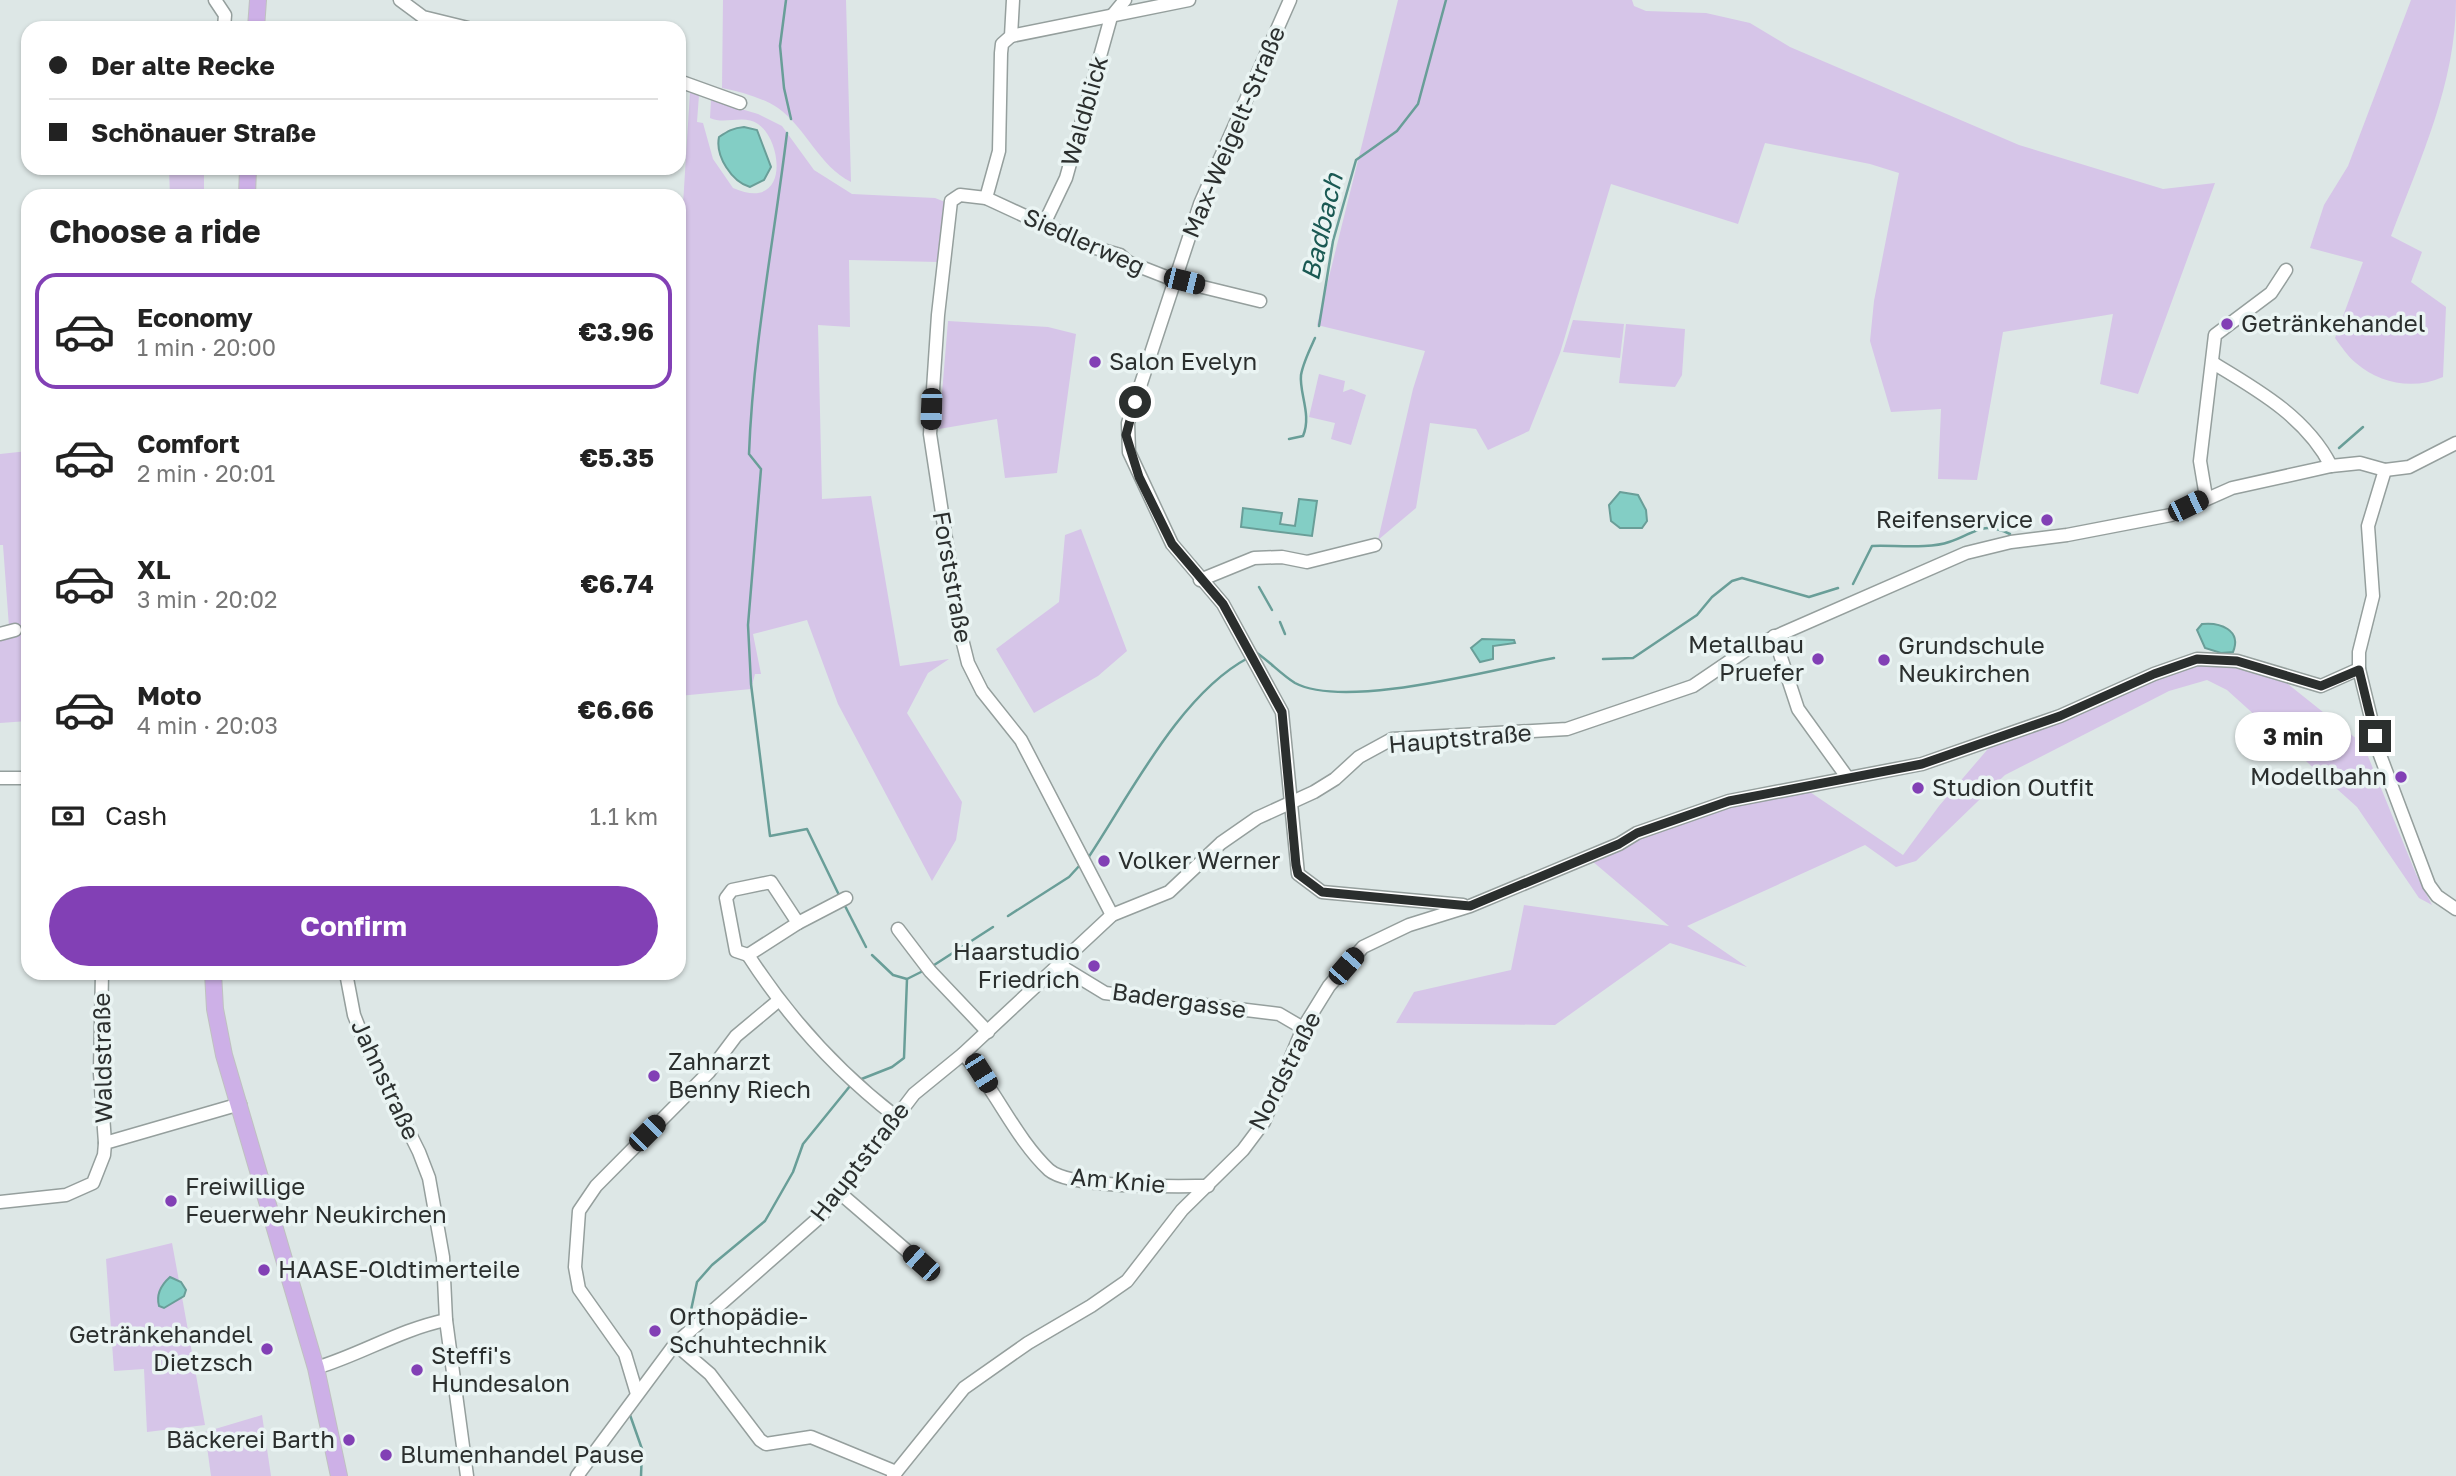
<!DOCTYPE html>
<meta charset="utf-8">
<style>
body{margin:0;font-family:"Golos Text",sans-serif;background:#f2f2f2;color:#222;height:100vh;display:flex;flex-direction:column;font-size:26px;white-space:nowrap}
*{box-sizing:border-box;margin:0}
p{font-size:23px;color:#767676}
.icon{flex:none;width:38px;height:38px;fill:none;stroke:currentColor;stroke-width:2;stroke-linecap:round;stroke-linejoin:round}
.map{position:relative;flex:1;overflow:hidden}
.sheet{position:absolute;left:21px;top:189px;width:665px;height:791px;display:flex;flex-direction:column;background:#fff;border-radius:21px;box-shadow:0 2px 5px #0004}
.sheet>*{flex:none}
.top-card{position:absolute;left:21px;top:21px;width:665px;height:154px;border-radius:21px;box-shadow:0 2px 5px #0004;display:grid;align-content:center;height:154px;padding:0 28px;background:#fff}
.end{position:absolute;width:32px;height:32px;margin:-16px;border:9px solid #2b2f2e;background:#fff;box-shadow:0 0 0 4px #fff}
.from{border-radius:50%}
.bubble{position:absolute;height:49px;border-radius:24px;background:#fff;box-shadow:0 2px 5px #0004;font-size:23px;font-weight:700;line-height:49px;text-align:center}
.car{position:absolute;width:21px;height:42px;margin:-21px -10px;border-radius:9px;box-shadow:0 0 5px 2px #0007;background:linear-gradient(#222 24%,#8ab4d8 0 40%,#222 0 76%,#8ab4d8 0 86%,#222 0)}
.top-card b{display:flex;align-items:center;gap:24px;height:66px;font-size:26px}
.top-card b+b{border-top:2px solid #e0e0e0}
.top-card i{width:18px;height:18px;background:#222}
ul{padding:0;list-style:none}
li{display:flex;align-items:center;gap:21px;height:116px;margin:0 14px 10px;padding:0 14px;border:4px solid transparent;border-radius:21px}
li div{flex:1}
li b{display:block;font-size:26px}
li em{font-style:normal;font-weight:700}
li.selected{border-color:#8240b5}
li>.icon{width:63px;height:63px;stroke-width:1.5}
h2{padding:0 28px;font-size:32px;line-height:84px}
.pay{display:flex;align-items:center;gap:18px;height:77px;padding:0 28px;font-size:26px}
.pay p{margin-inline-start:auto}
.cta{display:flex;gap:14px;margin-top:auto;padding:14px 28px}
.cta a{flex:1;height:80px;border-radius:42px;background:#8240b5;color:#fff;font-size:28px;font-weight:700;line-height:80px;text-align:center}
.map>svg:first-child{display:block}
.green{fill:#d6c5e8}
.water{fill:#83cec5;stroke:#699e98;stroke-width:2}
.lines{fill:none;stroke-linecap:round;stroke-linejoin:round}
.stream{stroke:#699e98;stroke-width:2.5}
.minor-casing{stroke:#959f9d;stroke-width:15}
.major-casing{stroke:#bfc1c0;stroke-width:18}
.minor{stroke:#fff;stroke-width:12}
.major{stroke:#cdb0e7;stroke-width:16}
.route{stroke:#2b2f2e;stroke-width:9}
.poi-dot{fill:#8240b5;stroke:#eaf4f3;stroke-width:2.5}
.labels{text-anchor:middle;stroke-width:7;stroke-linejoin:round;paint-order:stroke}
.street-label{font-size:24px;fill:#2b2f2e;stroke:#eaf4f3}
.poi-label{font-size:24px;fill:#2b2f2e;stroke:#eaf4f3;text-anchor:start}
.water-label{font-size:26px;font-style:italic;fill:#1a5953;stroke:#eaf4f3}
</style>
<div class="map">
<svg width="2456" height="1476" viewBox="0 0 2456 1476">
<rect width="100%" height="100%" fill="#dde7e6"/>
<!-- green -->
<g class="green">
<path d="M723 0H846L851 182C819 166 807 129 778 108 761 97 741 92 722 88Z"/>
<path d="M1398 0H1632L1634 6 1646 11 1706 13 1750 23 1790 47 2019 145 2163 189 2215 183 2138 394 2100 384 2113 314 2003 332 1977 480 1938 479 1941 409 1891 412 1870 341 1874 301 1899 173 1870 164 1765 143 1738 224 1611 184 1560 353 1529 431 1488 450 1476 429 1430 423 1416 508 1378 540 1413 389 1425 351 1317 325Z"/>
<path d="M2411 0H2456C2456 83 2420 160 2391 236L2422 252 2411 282 2446 307 2443 377C2414 390 2380 384 2356 363 2348 357 2341 346 2335 338L2363 262 2310 248 2324 205 2348 166Z"/>
<path d="M690 92 699 95 697 122 703 123 713 159 733 188C790 213 783 141 758 124 744 114 725 125 710 118L711 100 758 114 782 126 814 170 852 194 935 198 945 202 939 262 849 260 850 327 818 325 822 499 871 496 900 666 949 659 928 673 907 713 962 802 956 840 932 881 838 704 807 620 753 634 761 674H755L751 689 679 696V269Z"/>
<path d="M169 168H204V196H170Z"/>
<path d="M1573 320 1624 324 1620 358 1563 352Z"/>
<path d="M948 321 1048 327 1076 334 1057 473 1005 478 997 419 939 429Z"/>
<path d="M1626 324 1685 329 1682 375 1675 387 1619 383Z"/>
<path d="M1319 374 1345 381 1343 392 1351 389 1366 395 1351 445 1331 439 1335 423 1309 417Z"/>
<path d="M28 451V721L0 723V628L9 627 3 545H0V454Z"/>
<path d="M1081 529 1127 651 1098 676 1034 713 996 649 1059 602 1065 535Z"/>
<path d="M2198 663H2236L2279 677 2363 744 2416 874 2432 905 2419 898 2357 807 2227 690 2207 680 2169 691 2005 775 1916 861 1896 867 1865 845 1687 926 1747 967 1670 943 1555 1025 1396 1023 1414 992 1511 970 1524 905 1669 926 1592 861 1660 828 1727 806 1807 790 1903 855 1939 806 1993 743 2153 676Z"/>
<path d="M172 1243 179 1281 170 1277 164 1307 182 1297 205 1425 147 1432 144 1369 114 1371 106 1259Z"/>
<path d="M262 1415 271 1476H211L205 1432Z"/>
</g>
<!-- water -->
<g class="water">
<path d="M744 127 757 130 771 167 764 180 750 187C732 182 715 156 719 137 728 131 733 128 744 127Z"/>
<path d="M1620 492 1638 495 1646 510 1647 521 1642 528H1620L1611 521 1609 505Z"/>
<path d="M1299 499 1317 501 1312 536 1241 527 1243 508 1282 513 1280 524 1295 526Z"/>
<path d="M2202 624C2220 622 2242 630 2233 652L2221 653 2205 648 2197 630Z"/>
<path d="M1482 639 1514 640 1515 643 1493 646V659L1480 662 1471 648Z"/>
<path d="M170 1277 181 1282 186 1290 184 1296 164 1308 159 1306C156 1295 161 1285 170 1277Z"/>
</g>
<g class="lines">
<!-- stream -->
<g class="stream">
<path d="M786 0 780 46 784 88 791 119"/>
<path d="M787 133C774 240 753 346 749 454L761 469 748 625 751 684 770 836 807 829 839 895"/>
<path d="M1319 326 1333 241 1356 160 1397 131 1418 104 1446 0"/>
<path d="M1289 439 1303 436C1312 415 1299 393 1301 375 1303 363 1310 349 1315 338"/>
<path d="M2339 448 2363 427"/>
<path d="M1853 584 1872 546C1893 545 1930 549 1949 542 1975 534 1980 520 2010 534"/>
<path d="M1259 587 1272 610"/>
<path d="M1280 622 1285 634"/>
<path d="M1254 655 1257 653C1270 662 1282 675 1295 683 1346 710 1494 669 1554 658"/>
<path d="M1603 659 1633 658 1697 615 1712 597 1732 581 1742 578 1809 597 1838 588"/>
<path d="M1088 858C1130 795 1180 694 1248 658"/>
<path d="M844 904 866 947"/>
<path d="M1008 916 1069 877 1080 865"/>
<path d="M872 955 893 975 907 979"/>
<path d="M931 967 993 927"/>
<path d="M859 1080 892 1067 904 1058 907 979 925 970"/>
<path d="M683 1325 690 1315 697 1282 712 1265 765 1221 793 1172 803 1144 850 1086"/>
<path d="M630 1415 642 1449 641 1476"/>
</g>
<!-- minor casing -->
<g class="minor-casing">
<g id="minor">
<path d="M215 0 225 15 224 28"/>
<path d="M400 0 423 17 468 28"/>
<path d="M1290 0 1200 204 1128 423 1129 452 1172 544 1223 604 1282 712 1298 874 1322 892 1463 905"/>
<path d="M1011 36 1189 0"/>
<path d="M679 81 740 103"/>
<path d="M986 198 999 151 1001 53 1002 44 1011 36 1013 0"/>
<path d="M1044 224 1066 178 1111 17 1125 0"/>
<path d="M2213 363C2258 390 2307 418 2331 466"/>
<path d="M2385 470 2368 526 2373 596 2359 652V669L2380 755 2429 885 2437 896 2456 909"/>
<path d="M2206 497 2200 461 2215 335 2271 293 2286 270"/>
<path d="M1200 580 1254 558 1282 557 1307 562 1375 545"/>
<path d="M0 634 15 630"/>
<path d="M1774 636 1798 709 1847 777"/>
<path d="M0 778H28"/>
<path d="M846 898 798 923 748 955C788 1017 837 1071 895 1116"/>
<path d="M1112 915 1021 740 982 691 968 663 960 631 930 434 938 315 951 201 960 195 986 198 1092 247 1120 255 1128 262 1174 280 1260 301"/>
<path d="M898 929 930 971 988 1032"/>
<path d="M748 955 736 951 726 898 732 890 771 882 798 923"/>
<path d="M1059 965 1105 993 1279 1014 1303 1028"/>
<path d="M102 973 100 1073 105 1143"/>
<path d="M346 973 354 1015 365 1043 419 1152 429 1178 443 1257 446 1320 467 1476"/>
<path d="M963 1054C996 1089 1014 1137 1049 1170 1071 1189 1176 1186 1208 1186"/>
<path d="M841 1194 921 1263"/>
<path d="M0 1202 66 1195 93 1183 104 1155 105 1143 240 1104"/>
<path d="M675 1344 710 1374 760 1440 766 1444 811 1437 896 1472"/>
<path d="M316 1368C362 1354 399 1330 446 1320"/>
<path d="M637 1394 625 1354 579 1289 575 1267 579 1211 596 1186 709 1072 736 1036 778 1001"/>
<path d="M577 1476 675 1344 822 1215 914 1094 963 1054 1112 915 1169 892 1221 843 1257 818 1314 792 1335 779 1359 757 1392 739 1567 729 1693 686 1749 648 1966 553 2011 542 2067 535 2171 515 2232 488 2331 466 2360 463 2385 470 2409 467 2456 443"/>
<path d="M893 1476 964 1388 1028 1343 1091 1306 1127 1281 1182 1210 1243 1150 1264 1122 1303 1028 1329 986 1363 947 1409 925 1470 906 1619 844 1637 833 1729 801 1922 764 2060 716 2154 674 2197 659 2237 661 2321 686 2359 669"/>
</g>
</g>
<!-- major casing -->
<g class="major-casing">
<g id="major">
<path d="M256 28 258 0"/>
<path d="M247 196 248 168"/>
<path d="M213 973 215 1009 224 1055 316 1368 339 1476"/>
</g>
</g>
<!-- minor -->
<use href="#minor" class="minor"/>
<!-- major -->
<use href="#major" class="major"/>
</g>
<g class="lines">
<!-- route -->
<path class="route" d="M1135 402 1126 435 1139 477 1172 544 1223 604 1282 712 1296 865 1298 874 1322 892 1470 906 1619 844 1637 833 1729 801 1922 764 2060 716 2154 674 2197 659 2237 661 2321 686 2359 670 2375 736"/>
</g>
<!-- markers -->
<g class="poi-dot">
<circle cx="2227" cy="324" r="7"/>
<circle cx="1095" cy="362" r="7"/>
<circle cx="2047" cy="520" r="7"/>
<circle cx="1818" cy="659" r="7"/>
<circle cx="1884" cy="660" r="7"/>
<circle cx="2401" cy="777" r="7"/>
<circle cx="1918" cy="788" r="7"/>
<circle cx="1104" cy="861" r="7"/>
<circle cx="1094" cy="966" r="7"/>
<circle cx="654" cy="1076" r="7"/>
<circle cx="171" cy="1201" r="7"/>
<circle cx="264" cy="1270" r="7"/>
<circle cx="655" cy="1331" r="7"/>
<circle cx="267" cy="1349" r="7"/>
<circle cx="417" cy="1370" r="7"/>
<circle cx="349" cy="1440" r="7"/>
<circle cx="386" cy="1455" r="7"/>
</g>
<g class="labels">
<!-- street labels -->
<g class="street-label">
<text transform="translate(1085 111) rotate(-74)" y="8">Waldblick</text>
<text transform="translate(1234 132) rotate(-67)" y="8">Max-Weigelt-Straße</text>
<text transform="translate(1084 242) rotate(24)" y="8">Siedlerweg</text>
<text transform="translate(952 577) rotate(80)" y="8">Forststraße</text>
<text transform="translate(1460 739) rotate(-5)" y="8">Hauptstraße</text>
<text transform="translate(1179 1001) rotate(8)" y="8">Badergasse</text>
<text transform="translate(103 1058) rotate(-91)" y="8">Waldstraße</text>
<text transform="translate(1285 1071) rotate(-63)" y="8">Nordstraße</text>
<text transform="translate(385 1080) rotate(65)" y="8">Jahnstraße</text>
<text transform="translate(860 1162) rotate(-52)" y="8">Hauptstraße</text>
<text transform="translate(1118 1181) rotate(5)" y="8">Am Knie</text>
</g>
<!-- poi labels -->
<g class="poi-label">
<text x="2241" y="332">Getränkehandel</text>
<text x="1109" y="370">Salon Evelyn</text>
<text x="2033" y="528" text-anchor="end">Reifenservice</text>
<text x="1804" y="653" text-anchor="end">Metallbau<tspan x="1804" dy="28">Pruefer</tspan></text>
<text x="1898" y="654">Grundschule<tspan x="1898" dy="28">Neukirchen</tspan></text>
<text x="2387" y="785" text-anchor="end">Modellbahn</text>
<text x="1932" y="796">Studion Outfit</text>
<text x="1118" y="869">Volker Werner</text>
<text x="1080" y="960" text-anchor="end">Haarstudio<tspan x="1080" dy="28">Friedrich</tspan></text>
<text x="668" y="1070">Zahnarzt<tspan x="668" dy="28">Benny Riech</tspan></text>
<text x="185" y="1195">Freiwillige<tspan x="185" dy="28">Feuerwehr Neukirchen</tspan></text>
<text x="278" y="1278">HAASE-Oldtimerteile</text>
<text x="669" y="1325">Orthopädie-<tspan x="669" dy="28">Schuhtechnik</tspan></text>
<text x="253" y="1343" text-anchor="end">Getränkehandel<tspan x="253" dy="28">Dietzsch</tspan></text>
<text x="431" y="1364">Steffi's<tspan x="431" dy="28">Hundesalon</tspan></text>
<text x="335" y="1448" text-anchor="end">Bäckerei Barth</text>
<text x="400" y="1463">Blumenhandel Pause</text>
</g>
<!-- water labels -->
<g class="water-label">
<text transform="translate(1322 227) rotate(-77)" y="9">Badbach</text>
</g>
</g>
</svg>
<i class="end from" style="left:1135px;top:402px"></i>
<i class="end" style="left:2375px;top:736px"></i>
<div class="bubble" style="left:2235px;top:712px;width:116px">3 min</div>
<i class="car" style="left:1184px;top:281px;rotate:104deg"></i>
<i class="car" style="left:931px;top:409px;rotate:182deg"></i>
<i class="car" style="left:2188px;top:506px;rotate:64deg"></i>
<i class="car" style="left:1346px;top:966px;rotate:41deg"></i>
<i class="car" style="left:981px;top:1073px;rotate:148deg"></i>
<i class="car" style="left:647px;top:1133px;rotate:45deg"></i>
<i class="car" style="left:921px;top:1263px;rotate:312deg"></i>
<div class="top-card">
<b><i class="from"></i>Der alte Recke</b>
<b><i></i>Schönauer Straße</b>
</div>
<section class="sheet">
<h2>Choose a ride</h2>
<ul>
<li class="selected"><svg class="icon" aria-label="car" viewBox="0 0 24 24"><path d="M5 17H2v-5l4-1 3-4h7l3 4 3 1v5h-3M9 17h6M6 11h13"/><circle cx="7" cy="17" r="2"/><circle cx="17" cy="17" r="2"/></svg><div><b>Economy</b><p>1 min · 20:00</p></div><em>€3.96</em></li>
<li><svg class="icon" aria-label="car" viewBox="0 0 24 24"><path d="M5 17H2v-5l4-1 3-4h7l3 4 3 1v5h-3M9 17h6M6 11h13"/><circle cx="7" cy="17" r="2"/><circle cx="17" cy="17" r="2"/></svg><div><b>Comfort</b><p>2 min · 20:01</p></div><em>€5.35</em></li>
<li><svg class="icon" aria-label="car" viewBox="0 0 24 24"><path d="M5 17H2v-5l4-1 3-4h7l3 4 3 1v5h-3M9 17h6M6 11h13"/><circle cx="7" cy="17" r="2"/><circle cx="17" cy="17" r="2"/></svg><div><b>XL</b><p>3 min · 20:02</p></div><em>€6.74</em></li>
<li><svg class="icon" aria-label="car" viewBox="0 0 24 24"><path d="M5 17H2v-5l4-1 3-4h7l3 4 3 1v5h-3M9 17h6M6 11h13"/><circle cx="7" cy="17" r="2"/><circle cx="17" cy="17" r="2"/></svg><div><b>Moto</b><p>4 min · 20:03</p></div><em>€6.66</em></li>
</ul>
<div class="pay"><svg class="icon" aria-label="cash" viewBox="0 0 24 24"><path d="M3 7h18v10H3z"/><circle cx="12" cy="12" r="2"/></svg>Cash<p>1.1 km</p></div>
<div class="cta"><a>Confirm</a></div>
</section>
</div>
